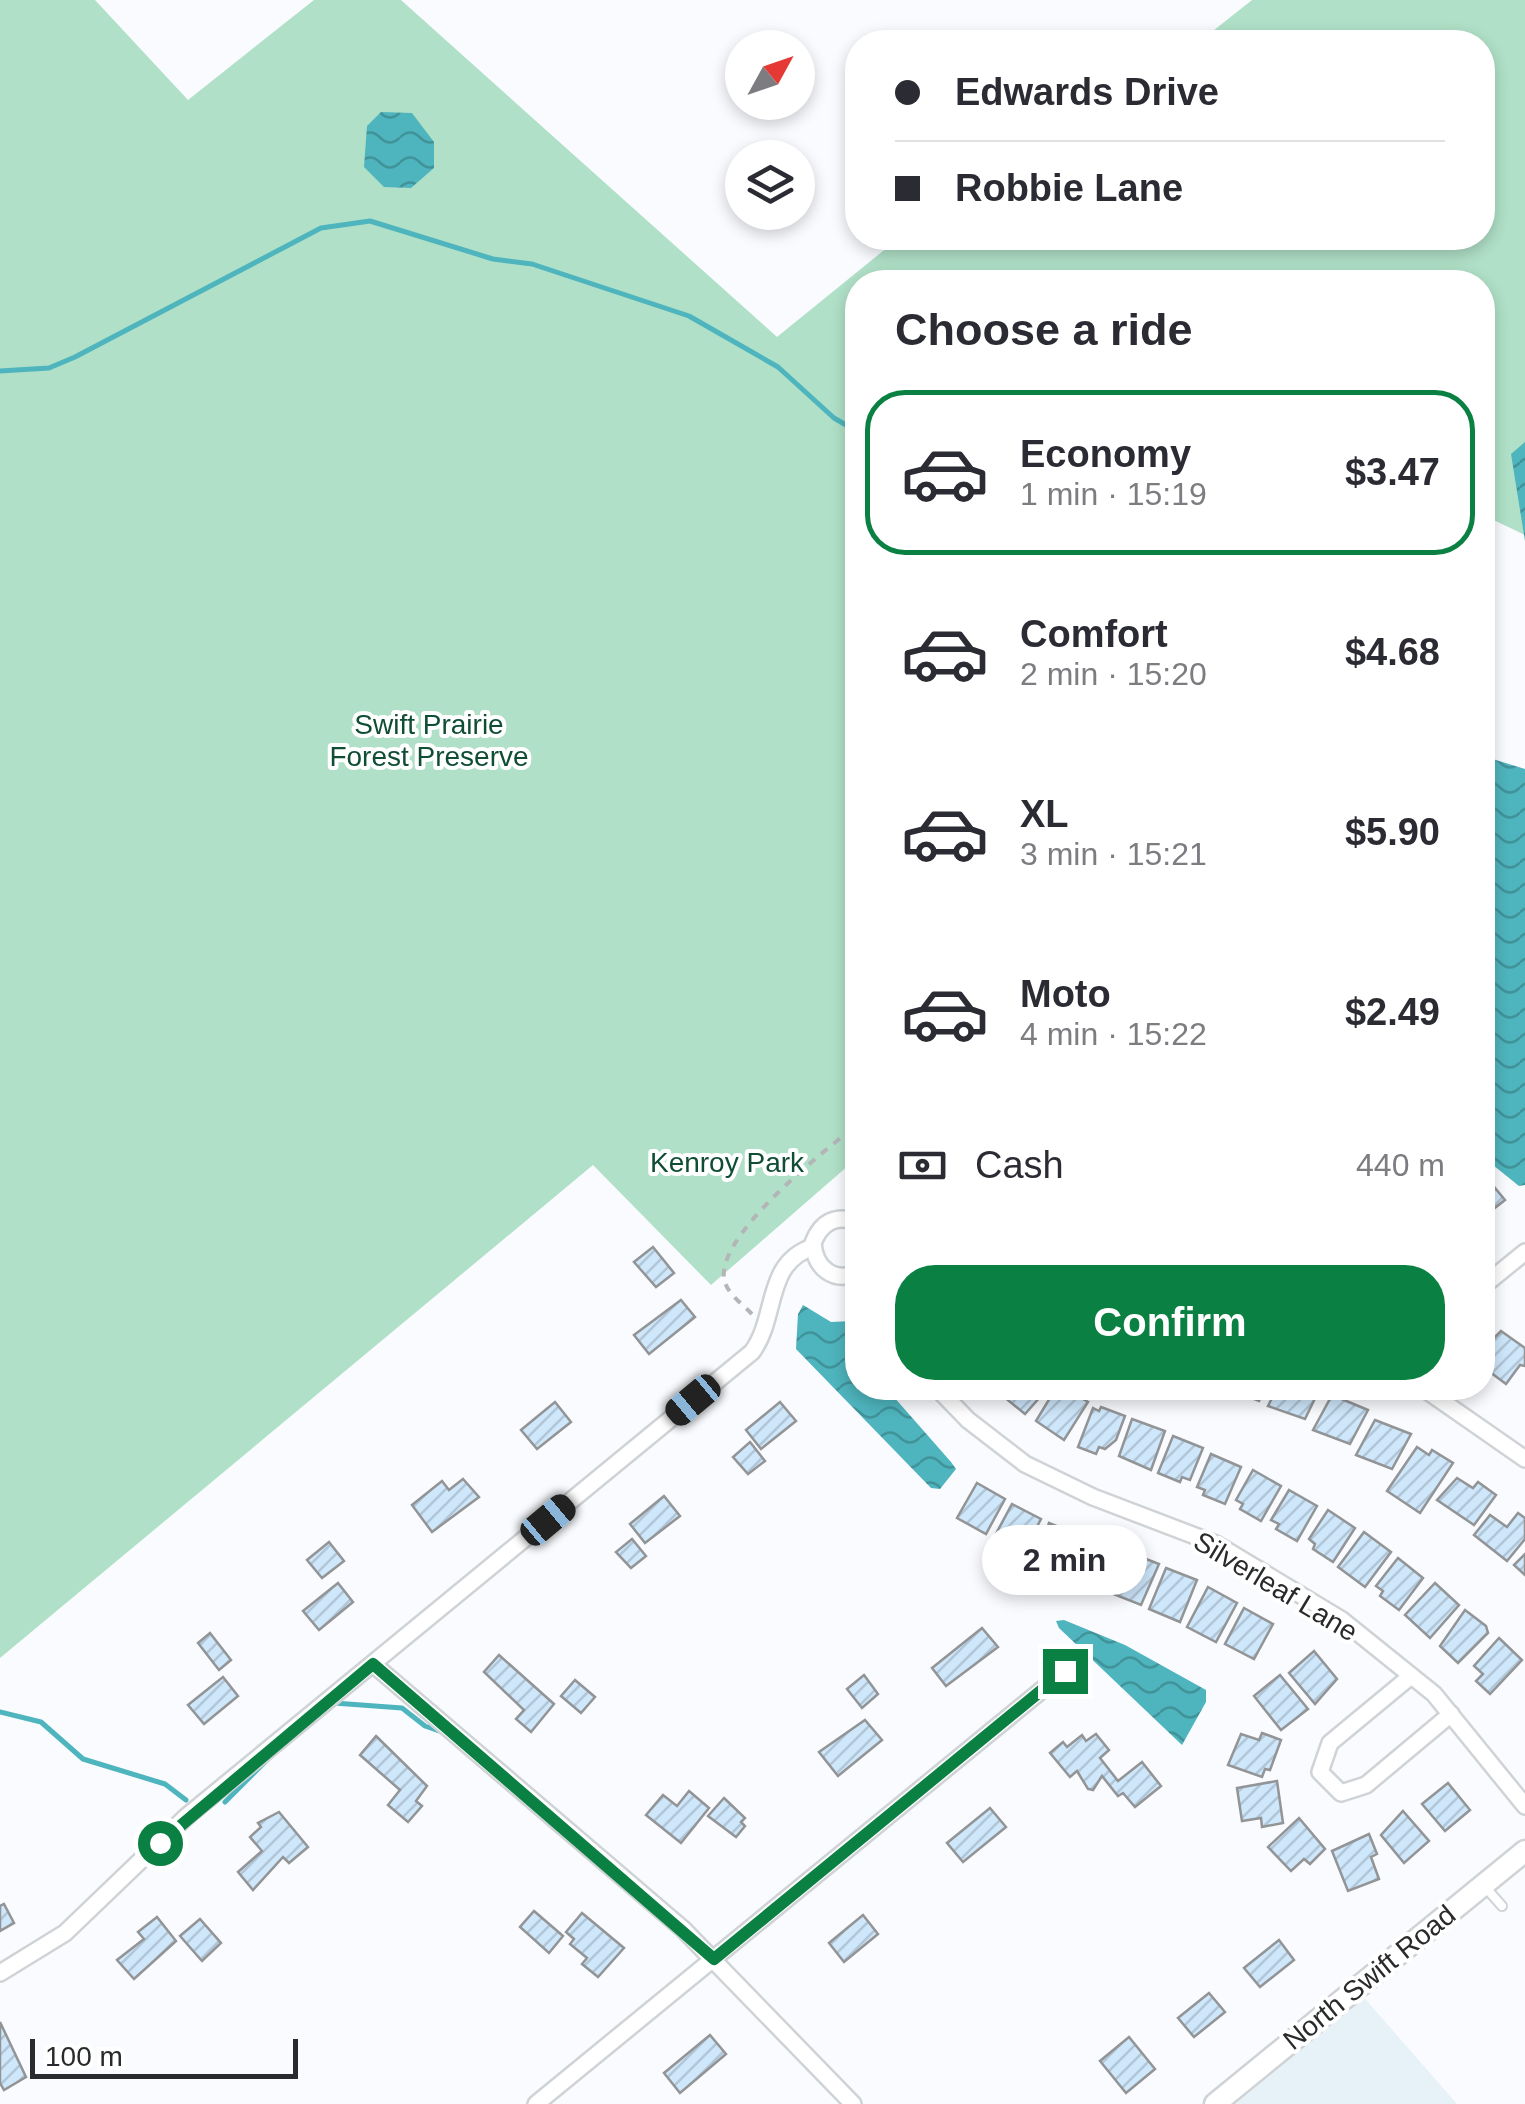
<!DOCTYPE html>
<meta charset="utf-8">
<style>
body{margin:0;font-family:Helvetica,sans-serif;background:#f7f7f7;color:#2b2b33;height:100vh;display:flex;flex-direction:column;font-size:38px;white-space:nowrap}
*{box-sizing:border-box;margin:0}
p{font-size:32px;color:#7c7c81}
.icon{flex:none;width:55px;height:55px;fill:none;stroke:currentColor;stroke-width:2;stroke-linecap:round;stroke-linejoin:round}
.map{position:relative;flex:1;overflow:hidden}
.side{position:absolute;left:845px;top:270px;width:650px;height:1130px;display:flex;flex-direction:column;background:#fff;border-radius:40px;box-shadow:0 5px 15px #0003}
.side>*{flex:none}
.hud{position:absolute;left:845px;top:30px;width:650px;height:220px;border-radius:40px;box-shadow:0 5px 15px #0003;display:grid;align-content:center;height:220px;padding:0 50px;background:#fff}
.needle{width:65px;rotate:50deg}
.buttons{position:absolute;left:725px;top:30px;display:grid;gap:20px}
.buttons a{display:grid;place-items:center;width:90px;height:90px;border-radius:50%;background:#fff;box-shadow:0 5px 15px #0003;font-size:50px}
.scale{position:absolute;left:30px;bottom:25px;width:268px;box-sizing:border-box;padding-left:10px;border:5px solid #292a2b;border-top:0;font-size:28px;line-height:35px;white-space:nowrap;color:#292a2b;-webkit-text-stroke:8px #fff;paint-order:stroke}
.end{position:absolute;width:45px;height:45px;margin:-22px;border:12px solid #0b8043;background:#fff;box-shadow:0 0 0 5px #fff}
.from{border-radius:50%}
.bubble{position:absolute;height:70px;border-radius:35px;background:#fff;box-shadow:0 5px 15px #0003;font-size:32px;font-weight:600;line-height:70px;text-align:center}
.car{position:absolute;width:30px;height:60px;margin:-30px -15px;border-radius:12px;box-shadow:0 0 8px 2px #0007;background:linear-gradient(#222 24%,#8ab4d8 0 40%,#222 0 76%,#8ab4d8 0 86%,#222 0)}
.hud b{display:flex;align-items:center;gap:35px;height:95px;font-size:38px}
.hud b+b{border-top:2px solid #e1e1e2}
.hud i{width:25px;height:25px;background:#2b2b33}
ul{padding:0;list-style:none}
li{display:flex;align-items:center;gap:30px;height:165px;margin:0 20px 15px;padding:0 30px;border:5px solid transparent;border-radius:40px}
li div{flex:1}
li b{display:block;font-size:38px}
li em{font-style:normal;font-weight:600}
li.active{border-color:#0b8043}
li>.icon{width:90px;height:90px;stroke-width:1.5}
h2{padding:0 50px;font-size:45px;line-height:120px}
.pay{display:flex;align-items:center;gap:25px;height:110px;padding:0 50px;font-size:38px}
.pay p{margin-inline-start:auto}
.primary-button{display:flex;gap:20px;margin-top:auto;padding:20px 50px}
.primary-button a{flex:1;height:115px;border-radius:40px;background:#0b8043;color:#fff;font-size:40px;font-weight:600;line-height:115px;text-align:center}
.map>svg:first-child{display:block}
.built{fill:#e7f1f8}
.green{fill:#b0e0c7}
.water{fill:url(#water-waves)}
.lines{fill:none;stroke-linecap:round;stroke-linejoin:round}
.stream{stroke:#4eb4bd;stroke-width:5}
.building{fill:url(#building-hatch);stroke:#929496;stroke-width:2.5}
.service-casing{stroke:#d0d3d5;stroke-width:12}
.minor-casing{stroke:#d0d3d5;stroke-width:20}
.tertiary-casing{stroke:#d0d3d5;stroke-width:25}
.path{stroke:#b3b5b7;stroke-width:4;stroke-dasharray:8 8;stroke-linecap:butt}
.service{stroke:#fff;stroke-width:8}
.minor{stroke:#fff;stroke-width:15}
.tertiary{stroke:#fff;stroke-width:20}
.route{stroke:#0b8043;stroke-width:12}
.labels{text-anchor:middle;stroke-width:8;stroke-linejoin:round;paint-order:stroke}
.park-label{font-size:28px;fill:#0f4d35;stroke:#fff}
.street-label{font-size:28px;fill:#292a2b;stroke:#fff}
</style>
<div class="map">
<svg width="1525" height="2104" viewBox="0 0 1525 2104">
<defs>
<pattern id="water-waves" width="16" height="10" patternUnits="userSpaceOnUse" patternTransform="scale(2.5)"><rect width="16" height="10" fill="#4eb4bd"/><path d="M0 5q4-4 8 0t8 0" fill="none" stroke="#41939a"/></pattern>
<pattern id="building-hatch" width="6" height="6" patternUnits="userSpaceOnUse" patternTransform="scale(2.5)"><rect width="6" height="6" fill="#cee7fb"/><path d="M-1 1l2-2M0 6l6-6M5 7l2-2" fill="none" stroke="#b1c6d7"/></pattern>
</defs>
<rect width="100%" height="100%" fill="#f9fbfe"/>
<!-- built -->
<path class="built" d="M1360 1993 1457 2104H1227Z"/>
<!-- green -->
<path class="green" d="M0 0H95L188 100 314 0H401L777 337 899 238H1482V42H1199L1252 0H1525V535L1483 515 1482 282H858L857 1158 711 1285 593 1165 0 1658Z"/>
<!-- water -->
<g class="water">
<path d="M381 112 412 113 434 142V168L411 188 384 187 364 167 367 126Z"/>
<path d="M1525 442V541L1511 454Z"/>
<path d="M1483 756 1525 769V1185L1519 1186 1483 1157Z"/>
<path d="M803 1305 831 1322 852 1321 857 1336 858 1388H886L951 1462 956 1469 940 1489 931 1488 796 1349 798 1314Z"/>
<path d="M1064 1620 1125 1645 1206 1690V1702L1182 1745 1059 1628 1056 1621Z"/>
</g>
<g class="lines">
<!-- stream -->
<g class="stream">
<path d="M0 371 49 368 75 357 321 228 370 221 493 259 532 264 689 316 778 367 834 418 858 432"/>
<path d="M334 1703 402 1708 425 1726 445 1733"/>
<path d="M0 1712 41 1722 83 1759 165 1784 186 1800"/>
<path d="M225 1802 276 1751"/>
</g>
</g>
<!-- building -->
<g class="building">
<path d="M1482 1181 1487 1187 1491 1183 1505 1200 1482 1218Z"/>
<path d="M653 1247 674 1273 656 1287 634 1262Z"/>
<path d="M681 1300 695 1317 649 1354 634 1335Z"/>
<path d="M1501 1331 1525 1348V1366L1520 1365 1506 1384 1482 1366V1350Z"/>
<path d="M1002 1388H1048L1025 1414 998 1392Z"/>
<path d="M1056 1388H1065L1088 1402 1064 1440 1036 1421Z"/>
<path d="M1241 1388H1265L1259 1401 1244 1395 1246 1390Z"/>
<path d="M1277 1388H1320L1305 1419 1268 1406Z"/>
<path d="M1332 1395 1368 1410 1350 1444 1313 1430Z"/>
<path d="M555 1402 571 1422 537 1449 521 1430Z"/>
<path d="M780 1402 796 1421 761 1449 746 1430Z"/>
<path d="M1101 1407 1125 1416 1116 1440 1105 1449 1099 1447 1096 1454 1078 1447 1093 1408 1099 1411Z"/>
<path d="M1132 1419 1165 1431 1151 1470 1119 1456Z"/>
<path d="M1375 1420 1411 1434 1392 1469 1356 1455Z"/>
<path d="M1173 1436 1203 1448 1190 1480 1182 1477 1180 1482 1158 1473Z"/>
<path d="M750 1442 765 1461 748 1474 733 1457Z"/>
<path d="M1417 1447 1429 1455 1432 1450 1453 1463 1420 1513 1387 1491Z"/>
<path d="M1211 1454 1241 1467 1225 1504 1203 1495 1205 1490 1197 1487Z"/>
<path d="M1253 1470 1281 1486 1261 1521 1240 1509 1243 1504 1236 1500Z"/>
<path d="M1457 1478 1473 1488 1478 1482 1496 1495 1474 1525 1437 1500Z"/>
<path d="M463 1479 479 1497 432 1532 412 1505 442 1481 449 1490Z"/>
<path d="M977 1483 1005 1499 986 1534 957 1518Z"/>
<path d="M1289 1490 1317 1506 1297 1541 1276 1529 1279 1524 1271 1520Z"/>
<path d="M664 1496 680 1516 645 1543 630 1524Z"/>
<path d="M1012 1504 1041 1519 1020 1559 991 1543Z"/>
<path d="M1328 1510 1355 1528 1333 1562 1313 1549 1315 1544 1309 1539Z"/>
<path d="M1518 1513 1525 1518V1539L1507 1561 1474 1535 1490 1515 1507 1527Z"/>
<path d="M1049 1523 1079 1535 1064 1576 1034 1565Z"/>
<path d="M1364 1532 1391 1552 1365 1587 1338 1567Z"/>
<path d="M1088 1537 1119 1548 1104 1590 1073 1579Z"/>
<path d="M632 1539 646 1556 631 1568 616 1552Z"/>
<path d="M329 1542 344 1561 322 1578 307 1560Z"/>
<path d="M1128 1552 1159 1564 1141 1605 1111 1593Z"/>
<path d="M1525 1554V1575L1514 1565Z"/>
<path d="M1398 1558 1423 1578 1399 1610 1380 1596 1383 1591 1376 1586Z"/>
<path d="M1166 1568 1197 1580 1180 1622 1149 1609Z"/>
<path d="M338 1583 353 1602 319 1630 303 1611Z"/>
<path d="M1435 1583 1459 1605 1430 1638 1405 1615Z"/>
<path d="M1208 1587 1237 1603 1216 1642 1187 1627Z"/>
<path d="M1244 1608 1273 1624 1254 1659 1225 1644Z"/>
<path d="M1465 1610 1486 1626 1488 1633 1458 1663 1440 1646Z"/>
<path d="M982 1628 998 1647 946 1686 932 1668Z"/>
<path d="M210 1633 231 1660 219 1670 198 1643Z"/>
<path d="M1499 1638 1522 1660 1490 1694 1476 1681 1483 1674 1474 1666Z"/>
<path d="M1314 1651 1337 1679 1315 1704 1289 1673Z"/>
<path d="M499 1655 554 1704 531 1732 516 1719 524 1710 484 1672Z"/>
<path d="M864 1675 878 1694 862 1708 847 1689Z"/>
<path d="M1280 1675 1308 1709 1281 1730 1254 1696Z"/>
<path d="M223 1677 238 1696 204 1724 188 1705Z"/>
<path d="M575 1680 595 1697 581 1713 561 1696Z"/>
<path d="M865 1720 882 1740 838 1776 819 1752Z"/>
<path d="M1262 1733 1281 1740 1270 1770 1265 1769 1262 1777 1228 1765 1241 1734 1259 1740Z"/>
<path d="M1096 1734 1109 1750 1100 1758 1118 1781 1142 1762 1161 1786 1135 1807 1123 1793 1118 1796 1102 1776 1093 1790 1088 1789 1077 1771 1070 1777 1050 1753 1063 1742 1067 1747 1082 1735 1086 1741Z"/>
<path d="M376 1736 427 1786 416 1801 422 1806 408 1822 388 1805 400 1790 360 1755Z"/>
<path d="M1277 1781 1283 1823 1262 1827 1261 1818 1242 1821 1237 1788Z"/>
<path d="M1448 1783 1470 1810 1445 1831 1422 1804Z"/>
<path d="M689 1791 709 1808 681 1843 646 1815 663 1795 677 1806Z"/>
<path d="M724 1798 745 1818 741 1822 745 1826 736 1837 708 1816Z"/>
<path d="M990 1808 1006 1827 963 1862 947 1843Z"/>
<path d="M1403 1811 1429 1841 1404 1863 1381 1835Z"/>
<path d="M279 1812 308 1847 289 1863 283 1857 253 1890 238 1872 262 1851 250 1837 261 1827 258 1823Z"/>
<path d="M1299 1818 1325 1849 1310 1864 1304 1859 1291 1871 1268 1847Z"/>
<path d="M1369 1834 1377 1854 1371 1857 1379 1879 1348 1891 1332 1851Z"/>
<path d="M4 1904 14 1923 0 1931V1906Z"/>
<path d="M534 1911 563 1936 549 1953 520 1927Z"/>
<path d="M582 1913 624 1948 598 1977 582 1964 587 1958 570 1944 574 1939 566 1932Z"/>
<path d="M863 1915 878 1934 844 1962 829 1943Z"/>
<path d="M157 1917 176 1941 134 1979 117 1960 144 1939 138 1932Z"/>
<path d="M200 1919 221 1943 202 1961 180 1936Z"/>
<path d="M1279 1940 1294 1960 1260 1987 1244 1968Z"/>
<path d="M1209 1993 1225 2012 1194 2037 1178 2018Z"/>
<path d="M0 2022 26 2077 4 2090 0 2083Z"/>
<path d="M710 2035 726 2054 680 2093 664 2073Z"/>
<path d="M1129 2037 1155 2069 1126 2093 1100 2061Z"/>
</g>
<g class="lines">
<!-- service casing -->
<g class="service-casing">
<path id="service" d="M1486 1888 1502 1906"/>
</g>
<!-- minor casing -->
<g class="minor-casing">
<g id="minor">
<path d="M858 1222C836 1214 821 1222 813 1243 815 1268 833 1283 858 1273"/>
<path d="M1482 1287 1525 1252"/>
<path d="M937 1388 968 1420 1025 1464 1093 1497 1216 1544 1342 1620 1434 1694 1525 1806"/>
<path d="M1423 1388 1525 1459"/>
<path d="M373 1664 683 1929 853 2104"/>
<path d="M1411 1676 1330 1743 1320 1772 1341 1793 1366 1785 1451 1714"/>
<path d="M0 1973 65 1933 187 1816 752 1352C778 1317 764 1263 813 1247"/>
<path d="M536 2104 1065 1671"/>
</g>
</g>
<!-- tertiary casing -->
<g class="tertiary-casing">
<path id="tertiary" d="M1215 2104 1525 1851"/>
</g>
<!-- path -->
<path class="path" d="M752 1314C744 1306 730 1295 726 1285 706 1242 828 1148 858 1124"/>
<!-- service -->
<use href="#service" class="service"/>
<!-- minor -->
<use href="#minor" class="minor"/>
<!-- tertiary -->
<use href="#tertiary" class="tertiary"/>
</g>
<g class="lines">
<!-- route -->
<path class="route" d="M160 1843 373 1664 714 1959 1065 1671"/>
</g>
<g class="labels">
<!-- park labels -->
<g class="park-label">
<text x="429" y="734">Swift Prairie<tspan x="429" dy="32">Forest Preserve</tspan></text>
<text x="727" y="1172">Kenroy Park</text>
</g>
<!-- street labels -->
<g class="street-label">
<text transform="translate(1276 1586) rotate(31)" y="10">Silverleaf Lane</text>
<text transform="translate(1369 1977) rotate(-39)" y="10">North Swift Road</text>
</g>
</g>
</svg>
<div class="buttons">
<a><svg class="needle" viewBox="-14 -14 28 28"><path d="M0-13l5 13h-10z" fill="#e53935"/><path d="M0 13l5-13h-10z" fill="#7c7c81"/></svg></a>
<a><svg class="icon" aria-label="layers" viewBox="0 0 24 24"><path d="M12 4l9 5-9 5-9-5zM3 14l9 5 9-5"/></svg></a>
</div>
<div class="scale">100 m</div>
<i class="end from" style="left:160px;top:1843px"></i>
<i class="end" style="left:1065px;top:1671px"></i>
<div class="bubble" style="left:982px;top:1525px;width:165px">2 min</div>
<i class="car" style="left:693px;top:1400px;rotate:230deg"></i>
<i class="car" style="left:548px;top:1520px;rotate:50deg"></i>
<div class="hud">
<b><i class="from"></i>Edwards Drive</b>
<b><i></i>Robbie Lane</b>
</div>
<section class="side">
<h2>Choose a ride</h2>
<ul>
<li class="active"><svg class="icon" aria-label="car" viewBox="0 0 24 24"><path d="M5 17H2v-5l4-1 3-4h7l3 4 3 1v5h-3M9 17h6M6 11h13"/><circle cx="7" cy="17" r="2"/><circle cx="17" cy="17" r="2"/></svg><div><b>Economy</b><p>1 min · 15:19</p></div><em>$3.47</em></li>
<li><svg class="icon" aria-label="car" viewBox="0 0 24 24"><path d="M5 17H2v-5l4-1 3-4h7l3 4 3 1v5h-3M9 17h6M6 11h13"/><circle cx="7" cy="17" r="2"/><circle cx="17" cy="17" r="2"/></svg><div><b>Comfort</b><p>2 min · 15:20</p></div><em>$4.68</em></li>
<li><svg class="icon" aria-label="car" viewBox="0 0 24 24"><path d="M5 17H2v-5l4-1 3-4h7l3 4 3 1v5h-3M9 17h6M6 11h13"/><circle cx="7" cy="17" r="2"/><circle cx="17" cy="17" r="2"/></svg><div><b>XL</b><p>3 min · 15:21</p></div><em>$5.90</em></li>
<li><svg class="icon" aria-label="car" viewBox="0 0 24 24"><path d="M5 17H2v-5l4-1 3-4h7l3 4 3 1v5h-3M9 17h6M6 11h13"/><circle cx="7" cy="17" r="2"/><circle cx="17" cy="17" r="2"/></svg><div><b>Moto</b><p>4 min · 15:22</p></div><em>$2.49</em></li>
</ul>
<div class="pay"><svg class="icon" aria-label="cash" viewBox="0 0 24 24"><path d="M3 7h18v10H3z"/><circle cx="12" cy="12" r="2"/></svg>Cash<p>440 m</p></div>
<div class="primary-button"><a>Confirm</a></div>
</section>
</div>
